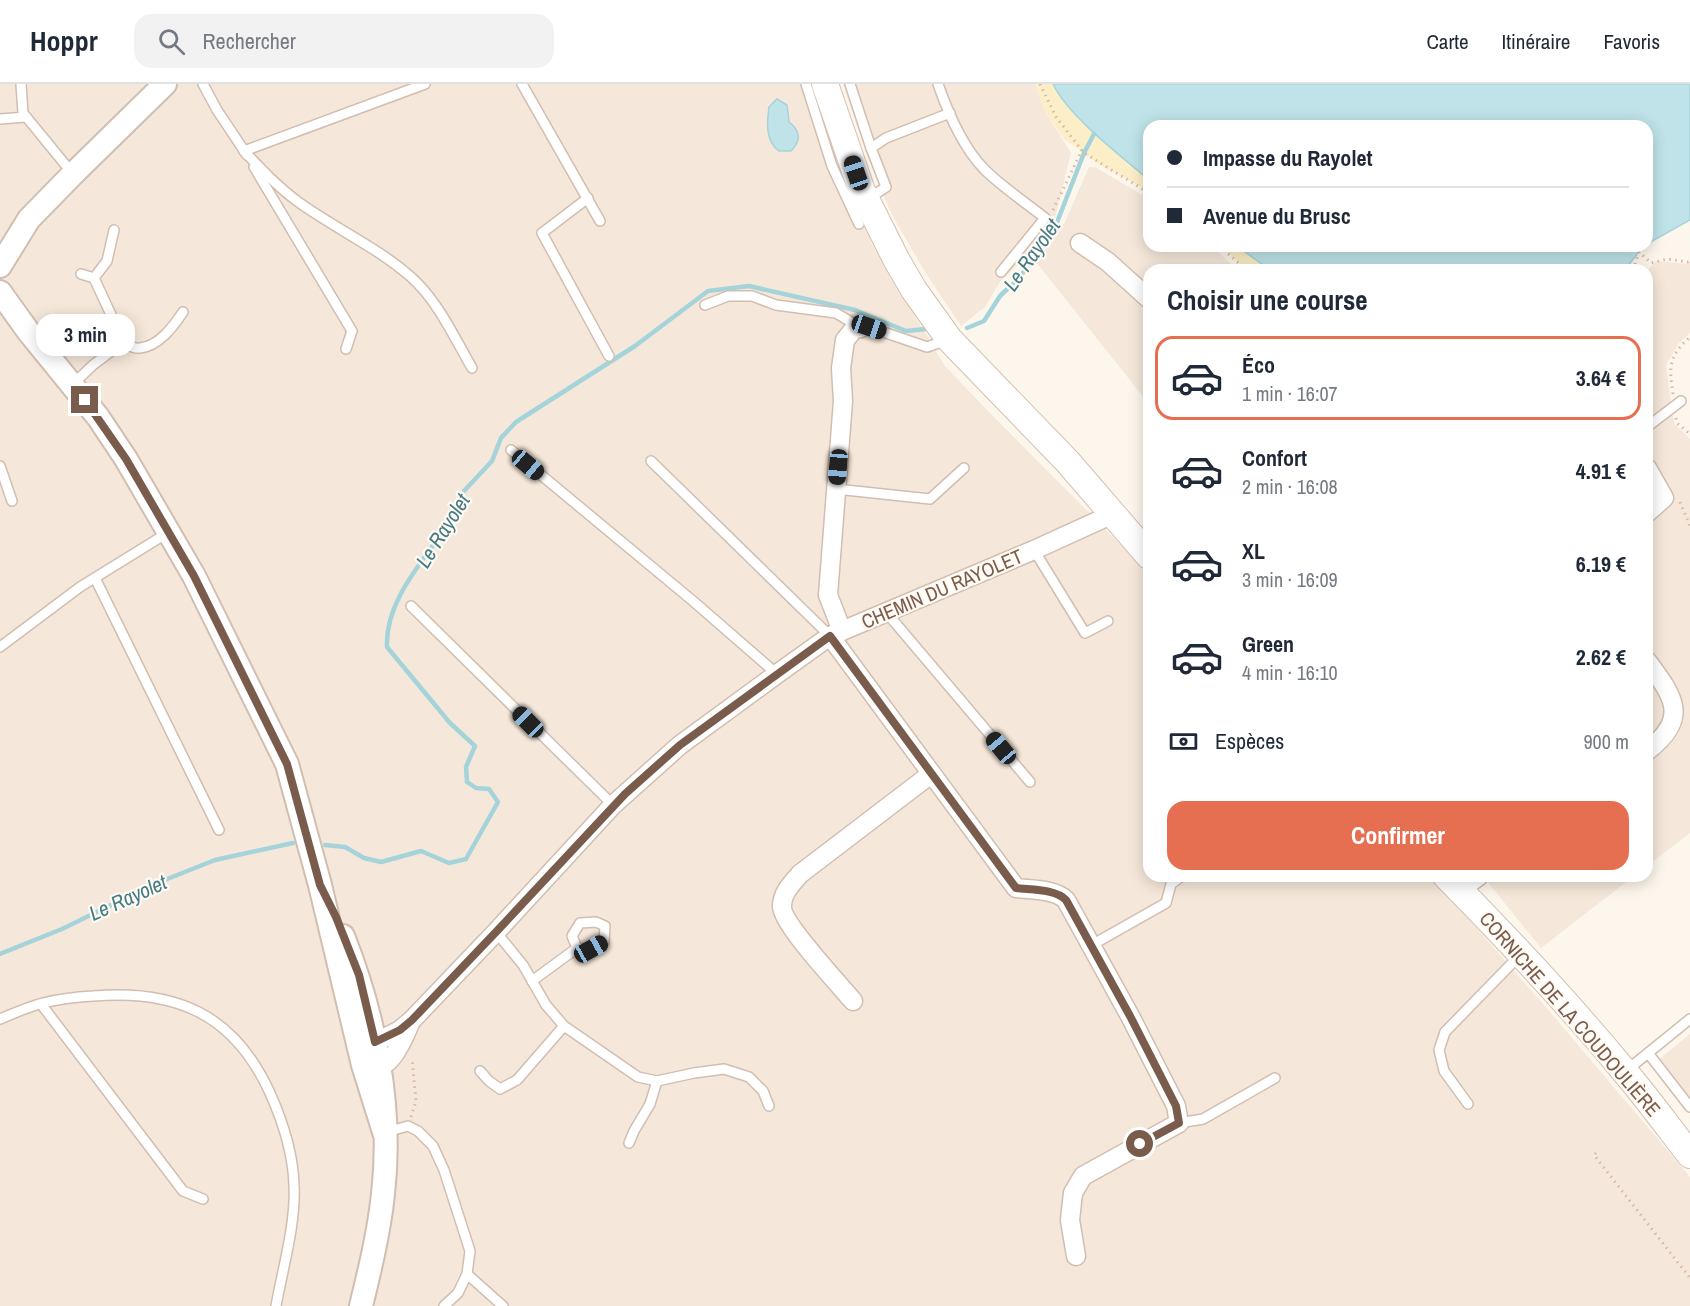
<!DOCTYPE html>
<html lang="fr">
<meta charset="utf-8">
<style>
body{margin:0;font-family:"Archivo Narrow",sans-serif;background:#f2f2f3;color:#1f2937;height:100vh;display:flex;flex-direction:column;font-size:22px;white-space:nowrap}
*{box-sizing:border-box;margin:0}
p{font-size:20px;color:#747a83}
.icon{flex:none;width:33px;height:33px;fill:none;stroke:currentColor;stroke-width:2;stroke-linecap:round;stroke-linejoin:round}
.map{position:relative;flex:1;overflow:hidden}
.sheet{position:absolute;left:1143px;top:180px;width:510px;height:618px;display:flex;flex-direction:column;background:#fff;border-radius:18px;box-shadow:0 3px 15px #0003}
.sheet>*{flex:none}
.guide{position:absolute;left:1143px;top:36px;width:510px;height:132px;border-radius:18px;box-shadow:0 3px 15px #0003;display:grid;align-content:center;height:132px;padding:0 24px;background:#fff}
.end{position:absolute;width:27px;height:27px;margin:-14px;border:8px solid #7a5c4d;background:#fff;box-shadow:0 0 0 3px #fff}
.from{border-radius:50%}
.bubble{position:absolute;height:42px;border-radius:18px;background:#fff;box-shadow:0 3px 15px #0003;font-size:20px;font-weight:700;line-height:42px;text-align:center}
.car{position:absolute;width:18px;height:36px;margin:-18px -9px;border-radius:8px;box-shadow:0 0 4px 2px #0007;background:linear-gradient(#222 24%,#8ab4d8 0 40%,#222 0 76%,#8ab4d8 0 86%,#222 0)}
.guide b{display:flex;align-items:center;gap:21px;height:57px;font-size:22px}
.guide b+b{border-top:2px solid #e0e1e3}
.guide i{width:15px;height:15px;background:#1f2937}
ul{padding:0;list-style:none}
li{display:flex;align-items:center;gap:18px;height:84px;margin:0 12px 9px;padding:0 12px;border:3px solid transparent;border-radius:18px}
li div{flex:1}
li b{display:block;font-size:22px}
li em{font-style:normal;font-weight:700}
li.on{border-color:#e76f51}
li>.icon{width:54px;height:54px;stroke-width:1.5}
h2{padding:0 24px;font-size:27px;line-height:72px}
.pay{display:flex;align-items:center;gap:15px;height:66px;padding:0 24px;font-size:22px}
.pay p{margin-inline-start:auto}
.primary-button{display:flex;gap:12px;margin-top:auto;padding:12px 24px}
.primary-button a{flex:1;height:69px;border-radius:18px;background:#e76f51;color:#fff;font-size:24px;font-weight:700;line-height:69px;text-align:center}
header{display:flex;align-items:center;gap:36px;box-sizing:border-box;height:84px;padding:0 30px;background:#fff;border-bottom:2px solid #e0e1e3}
header strong{font-size:28px}
nav{display:flex;gap:33px;margin-inline-start:auto;font-size:21px}
.search{width:420px;height:54px;background:#f2f2f3;display:flex;align-items:center;gap:15px;box-sizing:border-box;padding:0 21px;border-radius:18px;color:#747a83;font-size:22px}
.map>svg:first-child{display:block}
.residential{fill:#f5e8da}
.sand{fill:#fcefc7}
.water{fill:#bfe3e8;stroke:#a5d3da;stroke-width:1.5}
.lines{fill:none;stroke-linecap:round;stroke-linejoin:round}
.stream{stroke:#a5d3da;stroke-width:4.5}
.service-casing{stroke:#d1beb0;stroke-width:12}
.minor-casing{stroke:#d1beb0;stroke-width:21}
.tertiary-casing{stroke:#d1beb0;stroke-width:26}
.secondary-casing{stroke:#d6c0b0;stroke-width:28}
.path{stroke:#d9b8a5;stroke-width:3;stroke-dasharray:1.5 4.5;stroke-linecap:butt}
.service{stroke:#fff;stroke-width:9}
.minor{stroke:#fff;stroke-width:18}
.tertiary{stroke:#fff;stroke-width:22}
.secondary{stroke:#fff;stroke-width:26}
.route{stroke:#7a5c4d;stroke-width:8}
.labels{text-anchor:middle;stroke-width:4.5;stroke-linejoin:round;paint-order:stroke}
.street-label{font-size:20px;fill:#7a5c4d;stroke:#fffaf3}
.water-label{font-size:21px;font-style:italic;fill:#437c86;stroke:#fffaf3}
</style>
<header>
<strong>Hoppr</strong>
<div class="search"><svg class="icon" aria-label="search" viewBox="0 0 24 24"><circle cx="10" cy="10" r="6"/><path d="M15 15l6 6"/></svg>Rechercher</div>
<nav><a>Carte</a><a>Itinéraire</a><a>Favoris</a></nav>
</header>
<div class="map">
<svg width="1690" height="1222" viewBox="0 0 1690 1222">
<rect width="100%" height="100%" fill="#fdf6ec"/>
<!-- residential -->
<g class="residential">
<path d="M0 0H815L843 84 872 160 945 282 986 325 1125 465 1149 493V792H1431L1544 921 1690 1093V1222H0Z"/>
<path d="M843 0H1035L1044 25 1071 69 1055 134 1020 178 1000 198 985 223 961 242 925 188 891 129 865 66Z"/>
<path d="M1089 83H1095L1149 115V162H1212L1237 186H1149V320L1036 178 1065 138Z"/>
<path d="M1656 177 1690 180V249L1678 260 1666 281 1674 339 1690 355V749L1647 782V188Z"/>
<path d="M1479 792H1634L1541 864 1486 796Z"/>
<path d="M1690 950V1016L1658 976Z"/>
</g>
<!-- sand -->
<g class="sand">
<path d="M1035 0H1053L1069 25 1149 95V107L1100 81 1063 54 1044 25Z"/>
<path d="M1221 162H1237L1270 186H1247Z"/>
</g>
<!-- water -->
<g class="water">
<path d="M1053 0H1690V136L1647 160V42H1149V96C1120 71 1069 33 1053 0Z"/>
<path d="M777 15 787 21 789 38C801 47 801 57 791 67H779C765 57 767 38 769 23Z"/>
<path d="M1237 162H1643L1625 186H1270Z"/>
</g>
<g class="lines">
<!-- stream -->
<g class="stream">
<path d="M967 244 984 237 1000 212 1020 193 1056 141 1084 69 1094 50"/>
<path d="M325 761 345 763 364 774 381 778 421 767 449 779 466 775 498 718 489 705 476 704 467 698 466 683 475 662 450 639 387 563C385 517 423 477 448 441L449 430 464 407 492 377 501 354 516 338 635 262 708 207 749 202 855 226 906 247 926 245"/>
<path d="M0 870 62 845 152 801 215 776 293 759"/>
</g>
<!-- service casing -->
<g class="service-casing">
<g id="service">
<path d="M21 0 23 29 73 90"/>
<path d="M203 0 217 26 247 71"/>
<path d="M522 0 600 137"/>
<path d="M806 0 832 82 859 140"/>
<path d="M850 0 871 64"/>
<path d="M938 0C948 29 962 62 984 85 1002 103 1025 118 1045 134L1001 188"/>
<path d="M0 35 26 33"/>
<path d="M244 67C261 85 277 102 297 117 334 144 377 163 411 193 438 217 454 253 472 284"/>
<path d="M244 67 425 0"/>
<path d="M254 83 352 247 346 265"/>
<path d="M874 111 886 103 871 64 886 54 950 29"/>
<path d="M588 114 542 149 609 272"/>
<path d="M114 146 107 177 94 194 119 248 122 259C127 261 134 265 140 264 159 262 173 243 183 228"/>
<path d="M81 190 94 194"/>
<path d="M705 221 728 212H752L776 221 836 229 861 244 869 243 927 263 947 256"/>
<path d="M73 300 93 281 122 259"/>
<path d="M1647 343 1681 317"/>
<path d="M511 366 693 517 777 590"/>
<path d="M651 377 830 552"/>
<path d="M0 382 12 417"/>
<path d="M836 405 930 415 964 384"/>
<path d="M1034 466 1085 549 1108 537"/>
<path d="M95 494 219 746"/>
<path d="M411 522 613 721"/>
<path d="M886 528 1030 698"/>
<path d="M0 563 80 503 169 448"/>
<path d="M496 848 523 881 546 921 564 942 638 993 657 997 694 989 724 985 749 993 763 1007 769 1022"/>
<path d="M1090 862 1166 819 1171 800 1182 792"/>
<path d="M532 897 577 864 591 865 604 858 605 842 596 838 580 839 572 852 577 864"/>
<path d="M41 920 183 1107 203 1115"/>
<path d="M0 935C14 929 28 923 43 919 59 915 76 913 93 912 176 905 234 930 270 1009 283 1038 293 1068 294 1101 296 1139 283 1183 276 1222"/>
<path d="M1648 969 1690 1023"/>
<path d="M1627 986 1690 935"/>
<path d="M480 987 489 997 500 1005 517 996 564 942"/>
<path d="M1468 1020 1444 987 1439 966 1445 948 1520 871"/>
<path d="M1179 1039 1203 1035 1275 994"/>
<path d="M386 1048 408 1042 418 1047 433 1062 444 1086 470 1167 467 1190 458 1209 444 1222"/>
<path d="M629 1059 634 1047 650 1020 657 997"/>
<path d="M467 1190 503 1222"/>
</g>
</g>
<!-- minor casing -->
<g class="minor-casing">
<g id="minor">
<path d="M1080 159 1108 178 1149 215"/>
<path d="M1647 384 1664 414 1647 429"/>
<path d="M842 547 828 511 843 317 841 284 845 256 854 245 861 244"/>
<path d="M830 552 1016 804C1032 806 1055 805 1066 816L1130 932 1176 1022 1179 1039 1083 1092 1073 1109 1070 1136 1076 1172"/>
<path d="M1647 577C1674 613 1690 634 1647 667"/>
<path d="M1460 806 1479 792"/>
<path d="M853 917C840 901 781 839 782 822 782 809 792 799 800 790L931 690"/>
<path d="M366 966 367 963 400 946 412 936 496 848 613 721 680 661 777 590 830 552 1034 466 1113 430"/>
<path d="M370 976 371 979C376 981 380 983 385 980 396 973 406 949 411 937"/>
</g>
</g>
<!-- tertiary casing -->
<g class="tertiary-casing">
<g id="tertiary">
<path d="M0 182 29 135 73 90 165 0"/>
<path d="M0 208 28 247 98 333 126 375 194 492 287 680 320 801 363 981 384 1048"/>
<path d="M343 852C375 933 393 1023 383 1110 379 1148 370 1185 361 1222"/>
</g>
</g>
<!-- secondary casing -->
<g class="secondary-casing">
<g id="secondary">
<path d="M825 0 862 107 896 175 914 206 949 255 1067 377 1149 472"/>
<path d="M1446 792C1508 855 1569 920 1625 988 1648 1015 1669 1044 1690 1071"/>
</g>
</g>
<!-- path -->
<g class="path">
<path d="M1040 0 1056 33 1084 69 1149 109"/>
<path d="M1053 126 1082 66"/>
<path d="M1219 162 1247 186"/>
<path d="M1633 186 1639 168 1651 179 1667 175 1688 178 1690 175"/>
<path d="M1673 310C1669 282 1668 273 1690 253"/>
<path d="M1676 334 1677 339 1690 350"/>
<path d="M1680 418 1690 442"/>
<path d="M411 1033 416 1017 412 974"/>
<path d="M1596 1069 1594 1071 1690 1194"/>
</g>
<!-- service -->
<use href="#service" class="service"/>
<!-- minor -->
<use href="#minor" class="minor"/>
<!-- tertiary -->
<use href="#tertiary" class="tertiary"/>
<!-- secondary -->
<use href="#secondary" class="secondary"/>
</g>
<g class="lines">
<!-- route -->
<path class="route" d="M85 316 126 375 194 492 287 680 320 801 336 833 359 891 375 958 400 946 412 936 496 848 625 710 680 661 830 552 1016 804C1032 806 1055 805 1066 816L1130 932 1176 1022 1179 1039 1140 1060"/>
</g>
<g class="labels">
<!-- street labels -->
<g class="street-label">
<text transform="translate(942 505) rotate(-23)" y="7">CHEMIN DU RAYOLET</text>
<text transform="translate(1570 930) rotate(49)" y="7">CORNICHE DE LA COUDOULIÈRE</text>
</g>
<!-- water labels -->
<g class="water-label">
<text transform="translate(1032 171) rotate(-55)" y="7">Le Rayolet</text>
<text transform="translate(443 447) rotate(-58)" y="7">Le Rayolet</text>
<text transform="translate(128 814) rotate(-24)" y="7">Le Rayolet</text>
</g>
</g>
</svg>
<i class="end from" style="left:1140px;top:1060px"></i>
<i class="end" style="left:85px;top:316px"></i>
<div class="bubble" style="left:36px;top:230px;width:99px">3 min</div>
<i class="car" style="left:856px;top:89px;rotate:341deg"></i>
<i class="car" style="left:869px;top:243px;rotate:109deg"></i>
<i class="car" style="left:528px;top:381px;rotate:130deg"></i>
<i class="car" style="left:838px;top:383px;rotate:185deg"></i>
<i class="car" style="left:528px;top:638px;rotate:315deg"></i>
<i class="car" style="left:1001px;top:664px;rotate:320deg"></i>
<i class="car" style="left:591px;top:865px;rotate:61deg"></i>
<div class="guide">
<b><i class="from"></i>Impasse du Rayolet</b>
<b><i></i>Avenue du Brusc</b>
</div>
<section class="sheet">
<h2>Choisir une course</h2>
<ul>
<li class="on"><svg class="icon" aria-label="car" viewBox="0 0 24 24"><path d="M5 17H2v-5l4-1 3-4h7l3 4 3 1v5h-3M9 17h6M6 11h13"/><circle cx="7" cy="17" r="2"/><circle cx="17" cy="17" r="2"/></svg><div><b>Éco</b><p>1 min · 16:07</p></div><em>3.64 €</em></li>
<li><svg class="icon" aria-label="car" viewBox="0 0 24 24"><path d="M5 17H2v-5l4-1 3-4h7l3 4 3 1v5h-3M9 17h6M6 11h13"/><circle cx="7" cy="17" r="2"/><circle cx="17" cy="17" r="2"/></svg><div><b>Confort</b><p>2 min · 16:08</p></div><em>4.91 €</em></li>
<li><svg class="icon" aria-label="car" viewBox="0 0 24 24"><path d="M5 17H2v-5l4-1 3-4h7l3 4 3 1v5h-3M9 17h6M6 11h13"/><circle cx="7" cy="17" r="2"/><circle cx="17" cy="17" r="2"/></svg><div><b>XL</b><p>3 min · 16:09</p></div><em>6.19 €</em></li>
<li><svg class="icon" aria-label="car" viewBox="0 0 24 24"><path d="M5 17H2v-5l4-1 3-4h7l3 4 3 1v5h-3M9 17h6M6 11h13"/><circle cx="7" cy="17" r="2"/><circle cx="17" cy="17" r="2"/></svg><div><b>Green</b><p>4 min · 16:10</p></div><em>2.62 €</em></li>
</ul>
<div class="pay"><svg class="icon" aria-label="cash" viewBox="0 0 24 24"><path d="M3 7h18v10H3z"/><circle cx="12" cy="12" r="2"/></svg>Espèces<p>900 m</p></div>
<div class="primary-button"><a>Confirmer</a></div>
</section>
</div>
